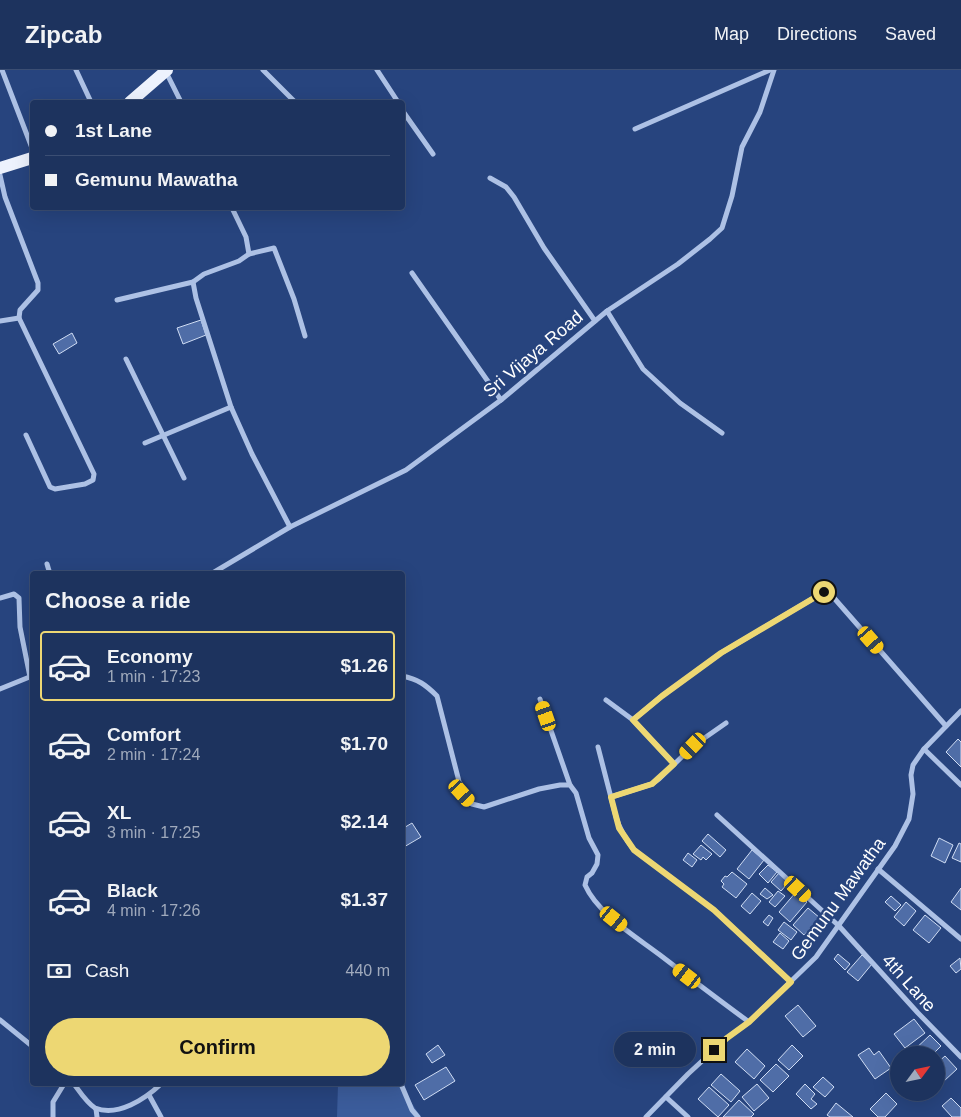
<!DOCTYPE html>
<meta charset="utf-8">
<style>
body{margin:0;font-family:Arial,sans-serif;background:#253b64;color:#f1f3f6;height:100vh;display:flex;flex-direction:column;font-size:19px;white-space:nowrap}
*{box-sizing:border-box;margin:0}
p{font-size:16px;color:#a0aabc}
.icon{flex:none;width:28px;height:28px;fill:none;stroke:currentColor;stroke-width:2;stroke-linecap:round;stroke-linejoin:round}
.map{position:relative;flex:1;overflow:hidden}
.details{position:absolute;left:30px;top:501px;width:375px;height:515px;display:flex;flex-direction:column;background:#1d335e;border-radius:5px;box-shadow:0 5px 20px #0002,0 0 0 1px #3b4e73}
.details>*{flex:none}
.hud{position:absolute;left:30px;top:30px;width:375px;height:110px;border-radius:5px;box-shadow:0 5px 20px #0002,0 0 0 1px #3b4e73;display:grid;align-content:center;height:110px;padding:0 15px;background:#1d335e}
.needle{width:32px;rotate:57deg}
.fabs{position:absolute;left:890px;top:976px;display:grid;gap:10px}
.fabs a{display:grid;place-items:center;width:55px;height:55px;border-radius:50%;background:#1d335e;box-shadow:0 5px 20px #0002,0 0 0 1px #3b4e73;font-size:25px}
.end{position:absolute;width:22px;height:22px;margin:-11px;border:6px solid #edd773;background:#111;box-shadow:0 0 0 2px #111}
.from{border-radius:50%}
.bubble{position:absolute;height:35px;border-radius:18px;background:#1d335e;box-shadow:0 5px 20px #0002,0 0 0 1px #3b4e73;font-size:16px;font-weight:800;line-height:35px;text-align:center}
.car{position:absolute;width:15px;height:30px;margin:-15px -8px;border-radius:6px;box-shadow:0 0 4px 1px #0007;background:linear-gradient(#f5c518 24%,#345 0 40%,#f5c518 0 76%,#345 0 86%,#f5c518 0)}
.hud b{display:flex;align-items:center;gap:18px;height:48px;font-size:19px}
.hud b+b{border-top:1px solid #3b4e73}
.hud i{width:12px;height:12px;background:#f1f3f6}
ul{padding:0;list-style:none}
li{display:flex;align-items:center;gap:15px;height:70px;margin:0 10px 8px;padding:0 5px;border:2px solid transparent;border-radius:5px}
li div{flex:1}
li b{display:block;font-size:19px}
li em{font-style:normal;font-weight:800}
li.selected{border-color:#edd773}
li>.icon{width:45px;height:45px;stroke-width:1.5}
h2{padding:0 15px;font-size:22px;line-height:60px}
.pay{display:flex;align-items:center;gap:12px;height:55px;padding:0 15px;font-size:19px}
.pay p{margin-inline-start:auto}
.primary-button{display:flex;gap:10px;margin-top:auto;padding:10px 15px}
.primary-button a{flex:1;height:58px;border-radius:30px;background:#edd773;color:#111;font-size:20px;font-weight:800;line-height:58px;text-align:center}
header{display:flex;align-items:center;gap:30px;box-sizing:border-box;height:70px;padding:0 25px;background:#1d335e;border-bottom:1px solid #3b4e73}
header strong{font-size:24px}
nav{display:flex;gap:28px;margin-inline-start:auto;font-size:18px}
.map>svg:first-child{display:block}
.green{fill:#3b5c9b}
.building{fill:#4f6da7;stroke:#d0ddf4}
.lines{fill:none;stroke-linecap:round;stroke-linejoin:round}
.street{stroke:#adc1e5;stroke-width:5}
.primary{stroke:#edf2fd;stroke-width:12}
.route{stroke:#edd773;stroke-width:6}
.labels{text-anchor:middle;stroke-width:5;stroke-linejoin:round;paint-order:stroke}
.street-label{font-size:18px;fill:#fff;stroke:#27447e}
</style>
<header>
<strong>Zipcab</strong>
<nav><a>Map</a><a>Directions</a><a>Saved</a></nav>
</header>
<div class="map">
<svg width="961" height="1047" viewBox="0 0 961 1047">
<rect width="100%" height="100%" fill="#27447e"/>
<!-- green -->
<path class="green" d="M338 1014H399L421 1047H337Z"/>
<!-- building -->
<g class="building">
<path d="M201 250 206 265 183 274 177 258Z"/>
<path d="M72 263 77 273 59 284 53 274Z"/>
<path d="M958 669 961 672V697L946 682Z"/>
<path d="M412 753 421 767 404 777 402 774V759Z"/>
<path d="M708 764 726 780 720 787 702 771Z"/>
<path d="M939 768 953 775 945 793 931 786Z"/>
<path d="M959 773 961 774V792L952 788Z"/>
<path d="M701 775 712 784 706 790 703 787 701 790 693 784Z"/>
<path d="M752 780 764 790 749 809 737 799Z"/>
<path d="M688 783 697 790 692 797 683 790Z"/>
<path d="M768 795 777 802 768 813 759 804Z"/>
<path d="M732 802 747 814 736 828 722 817 724 814 721 811 725 806 727 807Z"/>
<path d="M779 803 789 812 781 821 771 812Z"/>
<path d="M765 818 773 825 767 829 760 824Z"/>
<path d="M961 818V840L951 832Z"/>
<path d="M778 821 785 826 775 837 769 832Z"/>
<path d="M796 822 807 832 790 852 779 842Z"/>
<path d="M752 823 761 831 750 844 741 836Z"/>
<path d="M891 826 901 835 895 841 885 832Z"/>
<path d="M906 832 916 841 904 856 894 847Z"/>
<path d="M808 838 820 848 804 865 793 855Z"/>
<path d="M769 845 773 848 768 856 763 852Z"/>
<path d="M925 845 941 858 929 873 913 860Z"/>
<path d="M784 852 797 862 791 870 778 860Z"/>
<path d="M780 863 789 871 783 879 773 872Z"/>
<path d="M838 884 850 894 845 900 834 889Z"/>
<path d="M862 885 872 894 858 911 847 902Z"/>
<path d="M960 888 961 899 956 903 950 896Z"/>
<path d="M798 935 816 956 803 967 785 946Z"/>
<path d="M914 949 925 963 905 978 894 964Z"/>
<path d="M930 965 941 976 932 985H915L912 982Z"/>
<path d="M438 975 445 985 432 993 426 984Z"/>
<path d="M792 975 803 986 789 1000 778 990Z"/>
<path d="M869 978 874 985 879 981 891 998 875 1009 858 985Z"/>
<path d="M747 979 765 996 754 1009 735 992Z"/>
<path d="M945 986 957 999 944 1011 936 1004V994Z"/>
<path d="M776 994 789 1006 773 1022 760 1010Z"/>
<path d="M446 997 455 1011 424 1030 415 1015Z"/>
<path d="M721 1004 740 1021 731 1032 711 1015Z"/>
<path d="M823 1007 834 1017 825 1027 813 1017Z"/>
<path d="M757 1014 769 1028 754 1041 742 1027Z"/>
<path d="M805 1014 815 1024 811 1029 817 1034 811 1039 796 1024Z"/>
<path d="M709 1017 729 1035 718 1047 698 1029Z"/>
<path d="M886 1023 897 1034 885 1047H878L870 1039Z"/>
<path d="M951 1028 961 1038V1047H952L942 1036Z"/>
<path d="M739 1030 754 1044 751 1047H723Z"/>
<path d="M836 1033 853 1047H830L827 1045Z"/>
</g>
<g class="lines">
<!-- street -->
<g class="street">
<path d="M2 0 32 78"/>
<path d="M76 0 91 32"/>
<path d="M263 0 295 32"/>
<path d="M377 0 398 32"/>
<path d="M166 2 181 32"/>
<path d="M402 40 433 84"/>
<path d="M635 59 770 0"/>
<path d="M0 105 5 127 38 213V220L20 240 19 248 94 404 93 410 85 414 55 419 50 417 26 365"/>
<path d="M490 108 506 117 514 127 544 178 595 251"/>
<path d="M232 138 246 167 249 184"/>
<path d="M412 203 501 330"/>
<path d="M193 212 196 228 231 337 252 384 290 457"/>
<path d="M117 230 193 212 204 204 239 191 249 184 274 178 294 229 305 266"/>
<path d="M607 241 643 299 680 333 722 363"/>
<path d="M0 251 19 248"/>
<path d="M126 289 184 408"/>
<path d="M145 373 231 337"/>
<path d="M47 494 50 504"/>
<path d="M211 504 290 457 406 400 501 330 607 241 678 194 710 169 722 158 732 126 742 77 760 42 774 0"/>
<path d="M0 528 14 524 19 528 20 557 30 607"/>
<path d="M402 606C418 609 426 615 437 626L462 723 472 734 484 737 539 719 560 715H570L576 723 589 768 598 785 597 794 592 803 587 807 585 815C598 844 635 866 660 885 690 908 719 930 749 952"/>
<path d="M0 619 32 606"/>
<path d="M540 629 570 715"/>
<path d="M606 630 633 650 674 694"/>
<path d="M633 650 662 626 721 583 824 522 829 523 834 528 946 656"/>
<path d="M598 677 616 747C620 760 626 770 634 780L714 840 791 912"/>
<path d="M924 679 961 715"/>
<path d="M611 727 652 714 659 709 693 676 726 653"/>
<path d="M717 745 839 856 918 943 961 987"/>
<path d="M878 799 961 869"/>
<path d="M0 950 32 976"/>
<path d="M74 1014C80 1022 86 1032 95 1038 118 1047 145 1029 161 1014"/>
<path d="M401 1014 412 1040 418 1047"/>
<path d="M149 1025 161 1047"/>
<path d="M666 1027 688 1047"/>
<path d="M96 1039 97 1047"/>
<path d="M53 1047V1032L64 1014"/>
<path d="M646 1047 688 1004 727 968 749 952 816 887 895 776 909 749 913 724 911 705 913 695 924 679 961 641"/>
</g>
<!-- primary -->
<g class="primary">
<path d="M130 32 167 0"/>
<path d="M0 98 32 88"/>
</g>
</g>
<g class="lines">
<!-- route -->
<path class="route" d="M714 980 727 968 749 952 791 912 714 840 634 780 619 758 611 727 652 714 674 694 633 650 662 626 721 583 824 522"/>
</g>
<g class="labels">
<!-- street labels -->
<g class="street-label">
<text transform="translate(533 284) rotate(-40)" y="6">Sri Vijaya Road</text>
<text transform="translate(838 829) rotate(-54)" y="6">Gemunu Mawatha</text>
<text transform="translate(909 913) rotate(48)" y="6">4th Lane</text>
</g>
</g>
</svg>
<div class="fabs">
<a><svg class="needle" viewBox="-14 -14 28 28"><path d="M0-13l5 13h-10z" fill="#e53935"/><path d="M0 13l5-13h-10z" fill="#a0aabc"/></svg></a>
</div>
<i class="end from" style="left:824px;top:522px"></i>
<i class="end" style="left:714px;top:980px"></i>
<div class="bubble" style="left:614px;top:962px;width:82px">2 min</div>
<i class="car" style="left:871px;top:570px;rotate:139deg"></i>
<i class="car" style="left:546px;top:646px;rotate:341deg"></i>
<i class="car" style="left:693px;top:676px;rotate:224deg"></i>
<i class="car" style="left:462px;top:723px;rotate:138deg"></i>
<i class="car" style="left:798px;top:819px;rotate:132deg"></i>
<i class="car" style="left:614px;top:849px;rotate:129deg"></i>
<i class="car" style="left:687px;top:906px;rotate:307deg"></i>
<div class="hud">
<b><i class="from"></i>1st Lane</b>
<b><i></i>Gemunu Mawatha</b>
</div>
<section class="details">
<h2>Choose a ride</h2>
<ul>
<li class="selected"><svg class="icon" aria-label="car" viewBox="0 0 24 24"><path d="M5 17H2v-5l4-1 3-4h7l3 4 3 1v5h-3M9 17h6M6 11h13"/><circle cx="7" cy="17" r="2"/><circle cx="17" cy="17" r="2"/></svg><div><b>Economy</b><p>1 min · 17:23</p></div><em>$1.26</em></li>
<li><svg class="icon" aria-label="car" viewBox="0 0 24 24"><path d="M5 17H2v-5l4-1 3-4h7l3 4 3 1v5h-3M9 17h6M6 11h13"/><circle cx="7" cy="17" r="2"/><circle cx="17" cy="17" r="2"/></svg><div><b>Comfort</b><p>2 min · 17:24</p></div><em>$1.70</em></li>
<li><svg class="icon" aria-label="car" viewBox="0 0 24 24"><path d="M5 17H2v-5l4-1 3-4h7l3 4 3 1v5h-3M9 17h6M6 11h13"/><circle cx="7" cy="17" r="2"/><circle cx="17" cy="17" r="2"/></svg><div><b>XL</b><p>3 min · 17:25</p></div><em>$2.14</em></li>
<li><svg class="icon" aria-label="car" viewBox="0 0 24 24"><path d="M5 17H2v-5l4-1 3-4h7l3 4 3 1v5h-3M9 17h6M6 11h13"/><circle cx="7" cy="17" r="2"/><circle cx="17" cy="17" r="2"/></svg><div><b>Black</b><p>4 min · 17:26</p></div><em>$1.37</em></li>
</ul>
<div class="pay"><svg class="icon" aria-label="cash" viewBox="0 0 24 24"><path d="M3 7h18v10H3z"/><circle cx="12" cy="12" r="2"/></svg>Cash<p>440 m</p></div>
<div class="primary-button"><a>Confirm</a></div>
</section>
</div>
